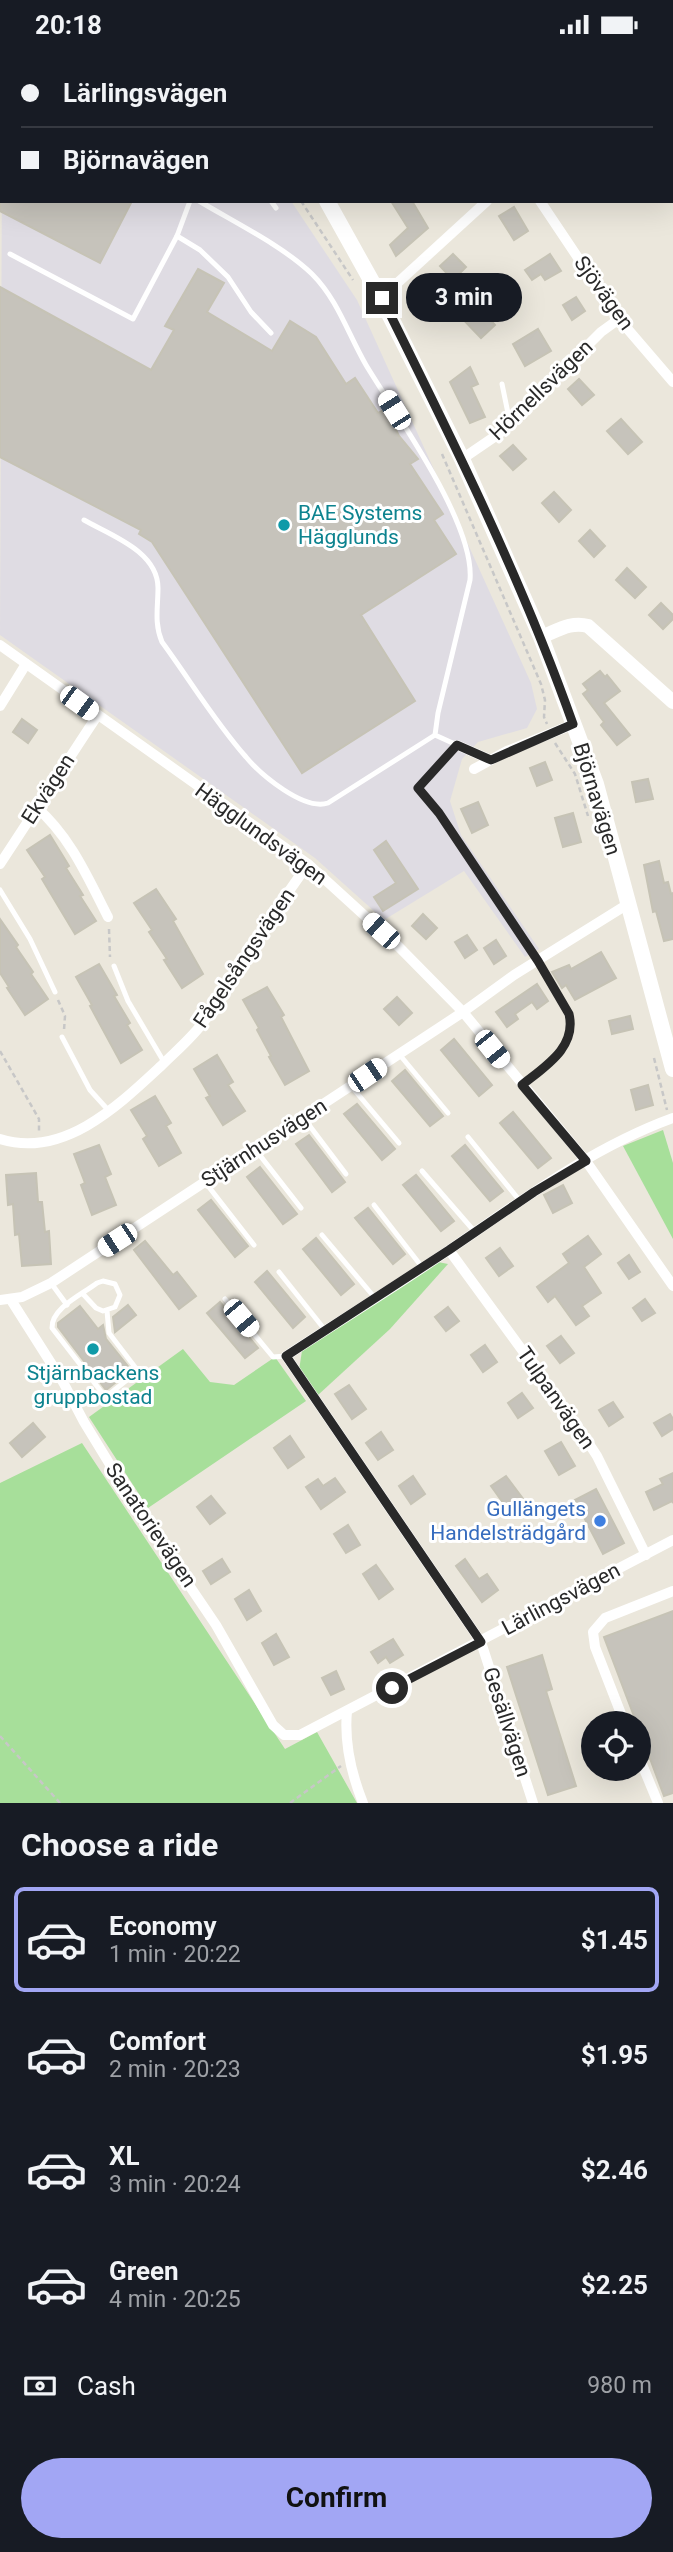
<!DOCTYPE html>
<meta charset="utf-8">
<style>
body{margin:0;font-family:Roboto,sans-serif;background:#242831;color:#f1f3f6;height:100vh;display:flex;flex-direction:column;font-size:26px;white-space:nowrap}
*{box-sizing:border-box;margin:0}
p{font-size:23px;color:#9ea1a6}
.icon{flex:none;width:38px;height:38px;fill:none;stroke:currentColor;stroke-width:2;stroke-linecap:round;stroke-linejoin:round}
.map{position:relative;height:1754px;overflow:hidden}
.details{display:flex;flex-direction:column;background:#171b24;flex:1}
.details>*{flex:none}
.guide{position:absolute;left:0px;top:0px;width:674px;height:154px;box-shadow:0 7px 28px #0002;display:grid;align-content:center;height:154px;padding:0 21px;background:#171b24}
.fabs{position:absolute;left:581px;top:1662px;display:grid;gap:14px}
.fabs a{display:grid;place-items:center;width:70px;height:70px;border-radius:50%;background:#171b24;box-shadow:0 7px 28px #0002;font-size:35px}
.end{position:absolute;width:32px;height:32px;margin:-16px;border:9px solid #292929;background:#fff;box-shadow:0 0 0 4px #fff}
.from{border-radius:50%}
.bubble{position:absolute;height:49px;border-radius:24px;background:#171b24;box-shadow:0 7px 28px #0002;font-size:23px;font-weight:700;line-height:49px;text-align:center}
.car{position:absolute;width:21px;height:42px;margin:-21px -10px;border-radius:9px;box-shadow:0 0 5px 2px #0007;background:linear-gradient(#fff 24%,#345 0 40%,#fff 0 76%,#345 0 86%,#fff 0)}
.guide b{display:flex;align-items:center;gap:24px;height:66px;font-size:26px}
.guide b+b{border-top:2px solid #363941}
.guide i{width:18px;height:18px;background:#f1f3f6}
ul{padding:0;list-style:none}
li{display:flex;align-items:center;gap:21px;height:105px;margin:0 14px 10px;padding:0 7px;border:4px solid transparent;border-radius:10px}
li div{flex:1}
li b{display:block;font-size:26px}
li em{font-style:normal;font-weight:700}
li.on{border-color:#a2a6f4}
li>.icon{width:63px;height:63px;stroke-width:1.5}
h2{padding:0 21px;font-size:32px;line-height:84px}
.pay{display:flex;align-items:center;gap:18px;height:77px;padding:0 21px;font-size:26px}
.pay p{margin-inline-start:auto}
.action{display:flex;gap:14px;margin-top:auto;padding:14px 21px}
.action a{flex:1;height:80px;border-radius:42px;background:#a2a6f4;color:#111;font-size:28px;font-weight:700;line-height:80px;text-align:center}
.status{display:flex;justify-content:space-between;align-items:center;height:49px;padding:0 35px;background:#171b24;direction:ltr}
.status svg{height:19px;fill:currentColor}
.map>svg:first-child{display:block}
.industrial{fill:#dfdce3}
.green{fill:#a7df9a}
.building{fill:#c6c3bb;stroke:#c6c3b5;stroke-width:2}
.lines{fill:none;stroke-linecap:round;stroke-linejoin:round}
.path{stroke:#c7c7c7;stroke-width:2.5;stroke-dasharray:5 3.5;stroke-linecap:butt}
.service{stroke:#fff;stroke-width:5}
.minor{stroke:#fff;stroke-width:10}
.tertiary{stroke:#fff;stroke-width:14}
.secondary{stroke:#fff;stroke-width:16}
.route{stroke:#292929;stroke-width:9}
.culture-dot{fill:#0f9aa8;stroke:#fff;stroke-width:2.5}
.shop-dot{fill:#3f7fe0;stroke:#fff;stroke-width:2.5}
.labels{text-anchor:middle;stroke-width:6;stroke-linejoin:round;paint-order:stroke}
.street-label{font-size:21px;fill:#292929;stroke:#fff}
.culture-label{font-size:21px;fill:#0d838f;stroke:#fff;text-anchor:start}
.shop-label{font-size:21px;fill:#366cbe;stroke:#fff;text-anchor:end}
</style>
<div class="status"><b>20:18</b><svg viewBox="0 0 49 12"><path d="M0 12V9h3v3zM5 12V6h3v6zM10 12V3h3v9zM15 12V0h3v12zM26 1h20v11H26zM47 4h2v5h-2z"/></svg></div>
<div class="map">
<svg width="673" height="1754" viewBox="0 0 673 1754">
<rect width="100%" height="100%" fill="#ebe7dc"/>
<!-- industrial -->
<path class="industrial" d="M2 109V152H291L357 251 531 634 537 660 527 679 478 693 462 710 450 752 461 786 539 900 525 908 464 822 384 871 315 809 0 586Z"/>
<!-- green -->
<g class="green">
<path d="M663 1081 673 1114V1190L623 1097Z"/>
<path d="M438 1213 448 1215 390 1280 318 1346 299 1321 302 1302Z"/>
<path d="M183 1300 210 1333 234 1336 275 1308 306 1352 148 1459 89 1368Z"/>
<path d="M82 1394 285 1700 317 1683 357 1754H0V1434Z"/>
</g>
<!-- building -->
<g class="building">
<path d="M0 152H132L100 214 0 162Z"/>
<path d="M391 152H412L428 179 396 207 390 196 408 179Z"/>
<path d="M514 158 528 182 514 191 499 167Z"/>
<path d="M453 205 466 218 453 231 440 217Z"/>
<path d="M550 205 561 222 545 231 541 225 532 231 525 221Z"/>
<path d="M198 220 224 234 207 263 272 302 290 272 316 288 346 335 355 329 378 364 386 360 399 387 418 410 410 415 443 465 434 471 456 505 361 566 415 652 302 724 152 493 139 485 141 481 0 408V238L151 321 174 281 165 277Z"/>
<path d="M576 248 585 262 572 271 563 256Z"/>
<path d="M473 252 495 276 481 289 458 265Z"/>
<path d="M538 280 551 302 525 317 513 295Z"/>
<path d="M470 318 478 335 471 338 485 368 470 374 450 333Z"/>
<path d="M579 330 594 346 582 356 568 340Z"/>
<path d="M621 370 642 393 628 405 607 382Z"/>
<path d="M513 396 526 410 513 421 500 407Z"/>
<path d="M554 443 571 461 559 473 542 454Z"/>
<path d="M590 481 605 497 594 508 579 492Z"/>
<path d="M627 519 646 538 635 549 616 531Z"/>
<path d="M661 554 673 566V570L663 580 649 566Z"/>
<path d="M600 622 605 628 607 626 620 642 604 654 630 686 617 696 601 676 604 673 583 645 588 641 583 635Z"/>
<path d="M22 670 37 681 28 694 13 683Z"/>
<path d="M545 713 552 731 537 737 530 719Z"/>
<path d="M648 730 653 750 636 753 632 733Z"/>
<path d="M478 753 488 776 472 784 461 760Z"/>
<path d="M573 764 581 793 563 798 555 769Z"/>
<path d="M50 786 69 817 66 819 83 846 80 847 96 872 75 885 42 830 45 828 27 801Z"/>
<path d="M386 792 418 840 383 862 374 848 396 834 374 801Z"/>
<path d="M659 812 664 834 668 833 671 845 673 844V890L664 892 656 862 653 863 644 816Z"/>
<path d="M156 840 176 870 173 872 203 925 182 939 164 911 167 910 149 883 152 881 134 854Z"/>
<path d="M423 865 437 879 426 890 412 877Z"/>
<path d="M0 870 18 896 16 898 33 923 31 925 48 950 25 966 7 939 9 938 0 924Z"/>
<path d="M467 886 477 901 465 909 455 893Z"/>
<path d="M496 891 506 907 494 915 484 899Z"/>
<path d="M601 903 616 929 575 951 566 936 562 939 552 923 569 916 571 920Z"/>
<path d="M99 915 117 946 114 947 130 974 127 976 142 1001 121 1014 90 957 92 956 76 928Z"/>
<path d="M537 935 548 952 537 960 532 953 515 965 518 970 507 978 496 963Z"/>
<path d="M267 938 284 966 281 968 309 1022 285 1036 269 1008 271 1007 257 981 259 979 243 951Z"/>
<path d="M397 948 412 964 399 976 384 960Z"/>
<path d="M630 967 633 980 612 985 609 972Z"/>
<path d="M454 990 492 1036 479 1047 441 1001Z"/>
<path d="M217 1006 233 1033 228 1036 245 1062 223 1076 206 1049 210 1047 194 1020Z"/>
<path d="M405 1021 443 1067 430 1077 392 1032Z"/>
<path d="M648 1036 653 1056 636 1061 631 1041Z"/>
<path d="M155 1047 171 1074 166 1077 181 1104 159 1117 143 1090 147 1087 131 1061Z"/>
<path d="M357 1055 395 1100 382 1111 344 1065Z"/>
<path d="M513 1063 551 1109 538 1119 500 1074Z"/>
<path d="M309 1086 345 1133 332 1143 296 1095Z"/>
<path d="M99 1096 111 1125 105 1128 116 1156 92 1166 81 1136 85 1134 74 1105Z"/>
<path d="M465 1096 503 1142 490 1152 452 1107Z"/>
<path d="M260 1118 297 1165 283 1175 247 1128Z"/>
<path d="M36 1124 38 1153H42L45 1183 49 1182 51 1215 22 1217 19 1185 15 1186 13 1155 8 1156 6 1126Z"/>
<path d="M416 1126 454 1172 441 1182 403 1136Z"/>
<path d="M563 1136 572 1154 553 1164 544 1146Z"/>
<path d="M211 1151 248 1197 235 1208 198 1161Z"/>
<path d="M368 1159 405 1205 393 1215 355 1169Z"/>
<path d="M588 1187 601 1205 584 1218 601 1244 582 1257 589 1267 576 1276 555 1247 548 1253 537 1238 569 1214 563 1205Z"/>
<path d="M316 1189 354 1235 341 1246 303 1200Z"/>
<path d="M145 1192 173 1226 177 1223 196 1247 179 1260 134 1201Z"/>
<path d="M500 1199 513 1217 499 1227 486 1209Z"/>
<path d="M629 1206 640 1223 629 1230 618 1214Z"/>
<path d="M267 1222 305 1268 293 1279 255 1233Z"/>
<path d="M645 1250 655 1264 642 1272 633 1259Z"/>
<path d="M220 1253 258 1299 245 1309 207 1264Z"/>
<path d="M128 1256 136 1266 115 1283 113 1268Z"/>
<path d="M80 1257 98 1280 103 1276 106 1290 131 1321 106 1341 58 1278V1274Z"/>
<path d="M448 1258 459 1272 446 1282 435 1268Z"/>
<path d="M561 1287 574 1304 560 1314 547 1297Z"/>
<path d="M485 1296 497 1313 483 1323 471 1306Z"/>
<path d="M349 1336 366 1360 352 1370 335 1345Z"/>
<path d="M522 1344 533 1359 518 1369 508 1354Z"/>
<path d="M613 1353 623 1368 609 1377 599 1361Z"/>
<path d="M670 1365 673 1370V1380L662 1387 654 1374Z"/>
<path d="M33 1374 45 1388 22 1408 10 1394Z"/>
<path d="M381 1383 393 1401 378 1411 366 1394Z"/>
<path d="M290 1387 304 1408 288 1419 274 1399Z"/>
<path d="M561 1393 575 1417 559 1426 545 1402Z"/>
<path d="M673 1424V1454L672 1452 654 1461 646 1443 663 1435 660 1430Z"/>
<path d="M413 1427 425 1445 411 1455 399 1437Z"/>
<path d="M506 1427 524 1451 509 1462 491 1437Z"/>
<path d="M335 1429 345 1443 321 1460 306 1438 318 1430 323 1437Z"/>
<path d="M596 1440 624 1494 603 1505 575 1451Z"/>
<path d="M211 1447 225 1464 210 1475 197 1458Z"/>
<path d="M348 1476 360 1496 346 1504 334 1485Z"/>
<path d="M222 1510 230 1523 211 1535 203 1522Z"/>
<path d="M465 1510 479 1530 487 1525 498 1541 482 1553 456 1517Z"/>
<path d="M376 1516 393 1540 379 1550 363 1525Z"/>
<path d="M249 1541 261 1562 247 1571 235 1550Z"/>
<path d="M673 1562V1744L664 1747 639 1680V1675H637L604 1588Z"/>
<path d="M276 1585 289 1608 274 1616 262 1594Z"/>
<path d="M393 1590 403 1606 390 1614 386 1608 378 1614 371 1603Z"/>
<path d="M542 1606 552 1640 546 1642 576 1737 548 1746 507 1618Z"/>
<path d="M336 1622 344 1640 331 1646 322 1629Z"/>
</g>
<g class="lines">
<!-- path -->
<g class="path">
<path d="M209 0 210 2"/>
<path d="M463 2V0"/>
<path d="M301 152 353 231"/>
<path d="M442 405 541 635 545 651 544 668 547 675"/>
<path d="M555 694 575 725 588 767"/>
<path d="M109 880 110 908"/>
<path d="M58 951 65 967 64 981"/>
<path d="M0 1002 39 1070V1083"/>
<path d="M654 1009 667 1061"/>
<path d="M0 1687 60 1754"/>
<path d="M290 1754 341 1717"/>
</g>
<!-- service -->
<g class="service">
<path d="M199 152C234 173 283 197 312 225 338 251 348 285 366 316 396 366 475 474 470 531L438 664 435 686 457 696 418 739 438 764 538 912 569 965C578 998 544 1018 522 1036"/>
<path d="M271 152 276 159"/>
<path d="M177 187 200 201 228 228 251 263 271 284"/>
<path d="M10 205 133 270 177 187 190 152"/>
<path d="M502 335 510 374"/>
<path d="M84 471C110 486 158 502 158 539 158 558 154 574 162 593 190 631 215 673 246 708 261 726 304 762 328 754L435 686"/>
<path d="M0 841 30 890 55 943"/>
<path d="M114 917 128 952 164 1013"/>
<path d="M62 988 90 1041 109 1062"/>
<path d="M399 1005 448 1064"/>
<path d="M351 1037 399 1094"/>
<path d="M303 1068 346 1125"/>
<path d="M468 1088 520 1152"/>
<path d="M255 1100 301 1159"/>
<path d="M422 1122 475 1183"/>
<path d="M205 1133 254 1196"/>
<path d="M374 1156 422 1218"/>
<path d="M322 1186 375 1249"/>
<path d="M279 1223 325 1281"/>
<path d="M51 1234 67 1256"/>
<path d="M83 1245 96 1259 103 1262 115 1258 120 1246 115 1235 103 1232 97 1234C83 1245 51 1259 52 1279L103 1345 107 1347 138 1322 109 1284 107 1262"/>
<path d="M225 1250 273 1308 286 1307"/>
</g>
<!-- minor -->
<g class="minor">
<path d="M445 0V2"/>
<path d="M46 2 47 0"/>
<path d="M0 91 2 88"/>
<path d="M540 152 619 270 673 333"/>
<path d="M381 249 487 152"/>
<path d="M462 410 500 384 601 283 619 270"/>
<path d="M0 596 308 815 399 898 463 963 586 1112 673 1237"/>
<path d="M0 657 26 615"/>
<path d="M457 696 491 711"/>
<path d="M474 720 507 702 574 675"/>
<path d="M36 758C70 787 88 829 108 868"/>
<path d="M0 815 97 667"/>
<path d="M0 1090C63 1110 118 1057 161 1017 176 1002 193 988 205 971 224 945 239 917 257 890 273 865 290 840 308 815"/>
<path d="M449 1201 576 1375 597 1407 646 1506"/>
<path d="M0 1251 22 1248 51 1234 463 963 514 926 628 855"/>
<path d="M11 1251 63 1333 84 1373 134 1455 216 1576 273 1676 284 1686H300L673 1491"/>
<path d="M347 1662C344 1694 351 1724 363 1754"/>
<path d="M625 1675 595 1598 593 1583 605 1569 673 1542"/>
<path d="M639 1708 658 1754"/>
<path d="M533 1754 481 1593 286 1307C341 1271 398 1236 452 1199 522 1151 593 1098 673 1069"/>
</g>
<!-- tertiary -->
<path class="tertiary" d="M541 588C557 582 571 572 588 577L673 653"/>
<!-- secondary -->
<g class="secondary">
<path d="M236 0 237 2"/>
<path d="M327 152 381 249 462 410 541 588 596 735 673 1020"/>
</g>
</g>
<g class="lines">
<!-- route -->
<path class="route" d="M382 249C451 388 521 528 573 675L491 711 457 696 418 739 439 764 538 912 569 965C577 999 544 1018 522 1036L586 1112 534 1143 449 1201 286 1307 481 1593 392 1639"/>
</g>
<!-- markers -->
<g class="culture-dot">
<circle cx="284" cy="476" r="7"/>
<circle cx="93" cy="1300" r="7"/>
</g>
<circle class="shop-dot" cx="600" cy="1472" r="7"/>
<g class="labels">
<!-- street labels -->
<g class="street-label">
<text transform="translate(604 244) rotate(54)" y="7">Sjövägen</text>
<text transform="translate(541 341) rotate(-44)" y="7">Hörnellsvägen</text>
<text transform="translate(48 740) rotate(-57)" y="7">Ekvägen</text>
<text transform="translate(597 750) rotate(73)" y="7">Björnavägen</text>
<text transform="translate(261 785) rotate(36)" y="7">Hägglundsvägen</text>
<text transform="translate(244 909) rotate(-56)" y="7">Fågelsångsvägen</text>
<text transform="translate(264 1094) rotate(-33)" y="7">Stjärnhusvägen</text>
<text transform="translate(556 1349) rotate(55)" y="7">Tulpanvägen</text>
<text transform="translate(151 1476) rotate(56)" y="7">Sanatorievägen</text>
<text transform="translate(561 1550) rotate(-28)" y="7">Lärlingsvägen</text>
<text transform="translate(507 1673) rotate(72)" y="7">Gesällvägen</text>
</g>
<!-- culture labels -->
<g class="culture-label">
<text x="298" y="471">BAE Systems<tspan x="298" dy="24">Hägglunds</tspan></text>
<text x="93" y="1331" text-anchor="middle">Stjärnbackens<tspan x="93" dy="24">gruppbostad</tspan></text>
</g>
<!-- shop labels -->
<g class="shop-label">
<text x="586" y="1467">Gullängets<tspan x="586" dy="24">Handelsträdgård</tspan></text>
</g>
</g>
</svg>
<div class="fabs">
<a><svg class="icon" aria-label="locate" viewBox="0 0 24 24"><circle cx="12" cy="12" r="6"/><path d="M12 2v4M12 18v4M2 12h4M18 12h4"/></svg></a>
</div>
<i class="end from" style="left:392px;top:1639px"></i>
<i class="end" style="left:382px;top:249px"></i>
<div class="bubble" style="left:406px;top:224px;width:116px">3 min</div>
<i class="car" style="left:394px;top:361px;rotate:328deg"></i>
<i class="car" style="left:79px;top:654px;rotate:126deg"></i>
<i class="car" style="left:381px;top:882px;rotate:312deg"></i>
<i class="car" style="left:492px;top:1000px;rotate:141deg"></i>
<i class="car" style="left:367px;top:1026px;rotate:56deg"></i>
<i class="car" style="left:117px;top:1191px;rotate:237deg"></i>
<i class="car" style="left:241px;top:1269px;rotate:140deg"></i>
<div class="guide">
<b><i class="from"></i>Lärlingsvägen</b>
<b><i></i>Björnavägen</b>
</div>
</div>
<section class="details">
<h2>Choose a ride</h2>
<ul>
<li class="on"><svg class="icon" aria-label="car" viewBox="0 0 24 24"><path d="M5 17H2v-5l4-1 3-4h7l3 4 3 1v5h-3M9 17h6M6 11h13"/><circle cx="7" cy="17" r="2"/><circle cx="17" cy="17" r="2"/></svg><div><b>Economy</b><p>1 min · 20:22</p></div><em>$1.45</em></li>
<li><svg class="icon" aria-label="car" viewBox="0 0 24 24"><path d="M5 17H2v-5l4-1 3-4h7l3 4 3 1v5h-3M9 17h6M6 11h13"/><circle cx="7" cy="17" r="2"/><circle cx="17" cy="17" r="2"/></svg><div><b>Comfort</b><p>2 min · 20:23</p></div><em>$1.95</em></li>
<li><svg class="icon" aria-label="car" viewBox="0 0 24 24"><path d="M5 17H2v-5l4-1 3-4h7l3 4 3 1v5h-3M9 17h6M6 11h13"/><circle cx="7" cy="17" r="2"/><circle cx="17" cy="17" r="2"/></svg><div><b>XL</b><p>3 min · 20:24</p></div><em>$2.46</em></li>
<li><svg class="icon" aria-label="car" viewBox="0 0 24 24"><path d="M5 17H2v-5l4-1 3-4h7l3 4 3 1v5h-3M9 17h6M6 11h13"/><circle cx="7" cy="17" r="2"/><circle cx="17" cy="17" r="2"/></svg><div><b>Green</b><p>4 min · 20:25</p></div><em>$2.25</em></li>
</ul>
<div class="pay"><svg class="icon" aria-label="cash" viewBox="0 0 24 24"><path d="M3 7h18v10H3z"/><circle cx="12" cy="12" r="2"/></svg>Cash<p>980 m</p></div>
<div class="action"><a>Confirm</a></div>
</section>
